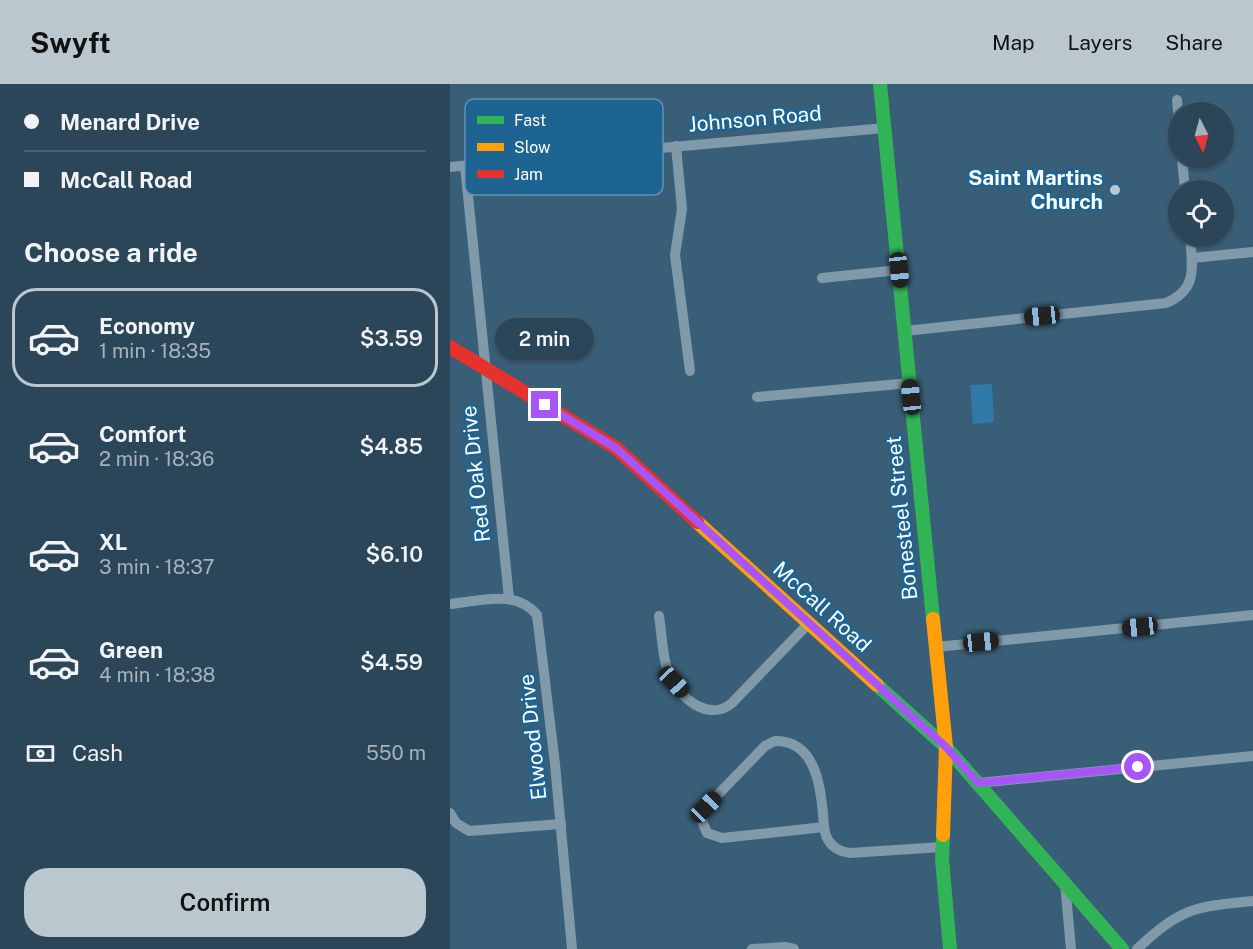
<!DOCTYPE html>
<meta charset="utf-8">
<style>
body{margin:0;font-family:"Public Sans",sans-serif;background:#334d5f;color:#f1f3f6;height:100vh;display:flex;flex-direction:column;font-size:22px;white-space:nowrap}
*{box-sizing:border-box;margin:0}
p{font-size:20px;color:#a6b1ba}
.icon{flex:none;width:33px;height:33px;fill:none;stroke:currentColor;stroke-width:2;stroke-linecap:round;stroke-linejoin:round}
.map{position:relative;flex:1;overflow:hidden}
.details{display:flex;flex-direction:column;background:#2b4659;width:450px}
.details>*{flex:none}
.hud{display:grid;align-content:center;height:132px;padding:0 24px;background:#2b4659}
.needle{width:39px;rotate:174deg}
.tools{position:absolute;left:718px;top:18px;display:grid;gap:12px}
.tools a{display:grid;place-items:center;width:66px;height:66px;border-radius:50%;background:#2b4659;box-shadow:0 2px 4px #0004,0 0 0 2px #475e6f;font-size:30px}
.end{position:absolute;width:27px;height:27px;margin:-14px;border:8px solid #a855f7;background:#fff;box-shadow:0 0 0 3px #fff}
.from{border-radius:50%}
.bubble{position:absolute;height:42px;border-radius:21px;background:#2b4659;box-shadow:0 2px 4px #0004,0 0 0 2px #475e6f;font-size:20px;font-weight:600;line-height:42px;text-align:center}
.car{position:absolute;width:18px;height:36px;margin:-18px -9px;border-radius:8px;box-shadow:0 0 4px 2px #0007;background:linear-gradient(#222 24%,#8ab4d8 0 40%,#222 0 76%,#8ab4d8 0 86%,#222 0)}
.hud b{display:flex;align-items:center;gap:21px;height:57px;font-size:22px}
.hud b+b{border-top:2px solid #475e6f}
.hud i{width:15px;height:15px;background:#f1f3f6}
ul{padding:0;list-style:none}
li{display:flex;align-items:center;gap:18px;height:99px;margin:0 12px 9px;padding:0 12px;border:3px solid transparent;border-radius:24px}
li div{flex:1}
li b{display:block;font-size:22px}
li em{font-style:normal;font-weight:600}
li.current{border-color:#bac7cf}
li>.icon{width:54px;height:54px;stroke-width:1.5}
h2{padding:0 24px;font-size:27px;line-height:72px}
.pay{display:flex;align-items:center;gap:15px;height:66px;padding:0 24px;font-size:22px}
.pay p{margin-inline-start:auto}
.primary-button{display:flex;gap:12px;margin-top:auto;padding:12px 24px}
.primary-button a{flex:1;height:69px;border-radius:24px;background:#bac7cf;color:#111;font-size:24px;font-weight:600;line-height:69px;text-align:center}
header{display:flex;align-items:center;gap:36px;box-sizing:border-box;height:84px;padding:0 30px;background:#bac7cf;color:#111}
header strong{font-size:28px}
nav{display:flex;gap:33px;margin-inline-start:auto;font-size:21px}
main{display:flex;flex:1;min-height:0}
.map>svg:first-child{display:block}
.green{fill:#2f7aa7}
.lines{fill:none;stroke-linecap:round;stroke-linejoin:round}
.street{stroke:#809aaa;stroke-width:10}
.fast{stroke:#30b455;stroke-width:14}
.slow{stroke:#ff9f0a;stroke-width:14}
.jam{stroke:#e5322d;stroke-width:14}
.route{stroke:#a855f7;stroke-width:8}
.poi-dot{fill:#bac7cf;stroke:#1e6492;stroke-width:2}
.labels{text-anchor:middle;stroke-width:5;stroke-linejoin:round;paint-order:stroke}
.street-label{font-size:21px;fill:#fff;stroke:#1e6492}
.poi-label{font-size:21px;font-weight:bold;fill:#fff;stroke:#1e6492;text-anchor:end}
.key{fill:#1e6492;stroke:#6292b3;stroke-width:1.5}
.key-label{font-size:16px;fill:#fff}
</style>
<header>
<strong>Swyft</strong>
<nav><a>Map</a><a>Layers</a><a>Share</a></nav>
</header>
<main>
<section class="details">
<div class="hud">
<b><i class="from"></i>Menard Drive</b>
<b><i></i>McCall Road</b>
</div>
<h2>Choose a ride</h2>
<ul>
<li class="current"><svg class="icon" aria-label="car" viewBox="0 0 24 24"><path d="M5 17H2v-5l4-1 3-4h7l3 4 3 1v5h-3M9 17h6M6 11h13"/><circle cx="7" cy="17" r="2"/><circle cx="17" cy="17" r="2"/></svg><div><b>Economy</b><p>1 min · 18:35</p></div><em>$3.59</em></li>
<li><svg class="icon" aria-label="car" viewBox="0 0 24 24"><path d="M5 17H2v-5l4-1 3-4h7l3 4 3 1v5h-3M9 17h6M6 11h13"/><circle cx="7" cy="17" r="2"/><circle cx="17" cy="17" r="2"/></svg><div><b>Comfort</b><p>2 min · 18:36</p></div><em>$4.85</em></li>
<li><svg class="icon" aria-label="car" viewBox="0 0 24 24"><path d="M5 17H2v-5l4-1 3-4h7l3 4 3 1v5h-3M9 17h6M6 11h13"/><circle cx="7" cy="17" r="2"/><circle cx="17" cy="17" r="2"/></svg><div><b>XL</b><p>3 min · 18:37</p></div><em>$6.10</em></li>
<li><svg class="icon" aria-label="car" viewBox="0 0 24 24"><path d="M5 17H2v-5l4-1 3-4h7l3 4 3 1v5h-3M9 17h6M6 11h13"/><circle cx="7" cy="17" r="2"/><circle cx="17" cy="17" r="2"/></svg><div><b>Green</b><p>4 min · 18:38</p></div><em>$4.59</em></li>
</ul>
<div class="pay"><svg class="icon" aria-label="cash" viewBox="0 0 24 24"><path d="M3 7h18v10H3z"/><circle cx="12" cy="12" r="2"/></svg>Cash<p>550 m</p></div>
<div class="primary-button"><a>Confirm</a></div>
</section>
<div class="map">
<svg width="803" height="865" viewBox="0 0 803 865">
<rect width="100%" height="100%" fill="#395e77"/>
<!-- green -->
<path class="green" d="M542 300 544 338 523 340 520 301Z"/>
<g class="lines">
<!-- street -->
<g class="street">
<path d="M727 16 729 39"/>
<path d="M226 62 232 125 225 171 240 287"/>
<path d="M732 74 735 106"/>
<path d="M15 82 59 514"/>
<path d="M0 83 435 44"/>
<path d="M742 174 803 168"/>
<path d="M372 194 449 186"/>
<path d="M455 247 716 219C749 205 742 181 740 152"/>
<path d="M307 313 460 299"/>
<path d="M0 520C30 517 66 505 87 531L105 680 122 865"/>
<path d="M209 532C212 550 212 571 218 588 227 613 259 639 282 619L359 539"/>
<path d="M486 563 803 531"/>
<path d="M325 657C369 656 372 712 374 743L272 754 257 749 252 737 256 723 315 662Z"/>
<path d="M528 699 803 672"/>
<path d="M0 729 6 739 19 747 111 740"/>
<path d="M374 743C376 759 385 767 400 769L492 763"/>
<path d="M615 799 621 865"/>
<path d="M302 865 335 863 344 865"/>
<path d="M687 865C732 823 744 823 803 817"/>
</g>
<!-- fast -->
<g class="fast">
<path d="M430 0 483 535"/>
<path d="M427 601 496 663 672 865"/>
<path d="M493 751 492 775 500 865"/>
</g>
<!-- slow -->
<g class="slow">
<path d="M247 438 427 601"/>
<path d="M483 535 496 663 493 751"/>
</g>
<!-- jam -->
<path class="jam" d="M0 263 166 364 247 438"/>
</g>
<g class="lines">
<!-- route -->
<path class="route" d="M95 321 166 364 496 663 528 699 688 683"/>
</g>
<!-- markers -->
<circle class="poi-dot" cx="665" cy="106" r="6"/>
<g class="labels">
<!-- street labels -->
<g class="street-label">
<text transform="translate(305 35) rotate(-5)" y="7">Johnson Road</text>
<text transform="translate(26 390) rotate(-96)" y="7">Red Oak Drive</text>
<text transform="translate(452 434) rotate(-96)" y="7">Bonesteel Street</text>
<text transform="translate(372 523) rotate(42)" y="7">McCall Road</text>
<text transform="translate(83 653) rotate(-96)" y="7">Elwood Drive</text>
</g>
<!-- poi labels -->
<g class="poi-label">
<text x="653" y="101">Saint Martins<tspan x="653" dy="24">Church</tspan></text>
</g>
</g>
<!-- legend -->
<rect x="15" y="15" width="198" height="96" rx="9" class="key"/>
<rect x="27" y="32" width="27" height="8" fill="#30b455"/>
<rect x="27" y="59" width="27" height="8" fill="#ff9f0a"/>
<rect x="27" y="86" width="27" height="8" fill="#e5322d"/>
<g class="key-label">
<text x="64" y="42">Fast</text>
<text x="64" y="69">Slow</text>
<text x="64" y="96">Jam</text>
</g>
</svg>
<div class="tools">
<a><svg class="needle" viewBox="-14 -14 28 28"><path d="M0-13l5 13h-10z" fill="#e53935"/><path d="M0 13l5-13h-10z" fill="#a6b1ba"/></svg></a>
<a><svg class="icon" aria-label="locate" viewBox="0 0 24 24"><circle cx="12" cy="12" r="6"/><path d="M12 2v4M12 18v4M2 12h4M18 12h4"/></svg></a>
</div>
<i class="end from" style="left:688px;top:683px"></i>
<i class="end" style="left:95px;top:321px"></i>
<div class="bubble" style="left:45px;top:234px;width:99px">2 min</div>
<i class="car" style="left:449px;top:186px;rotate:174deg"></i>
<i class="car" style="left:592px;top:232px;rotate:264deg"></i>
<i class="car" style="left:461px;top:313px;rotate:354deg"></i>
<i class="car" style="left:690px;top:543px;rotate:264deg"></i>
<i class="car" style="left:531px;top:558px;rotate:84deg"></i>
<i class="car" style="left:224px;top:598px;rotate:137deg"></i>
<i class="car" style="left:256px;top:723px;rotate:44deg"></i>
</div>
</main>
